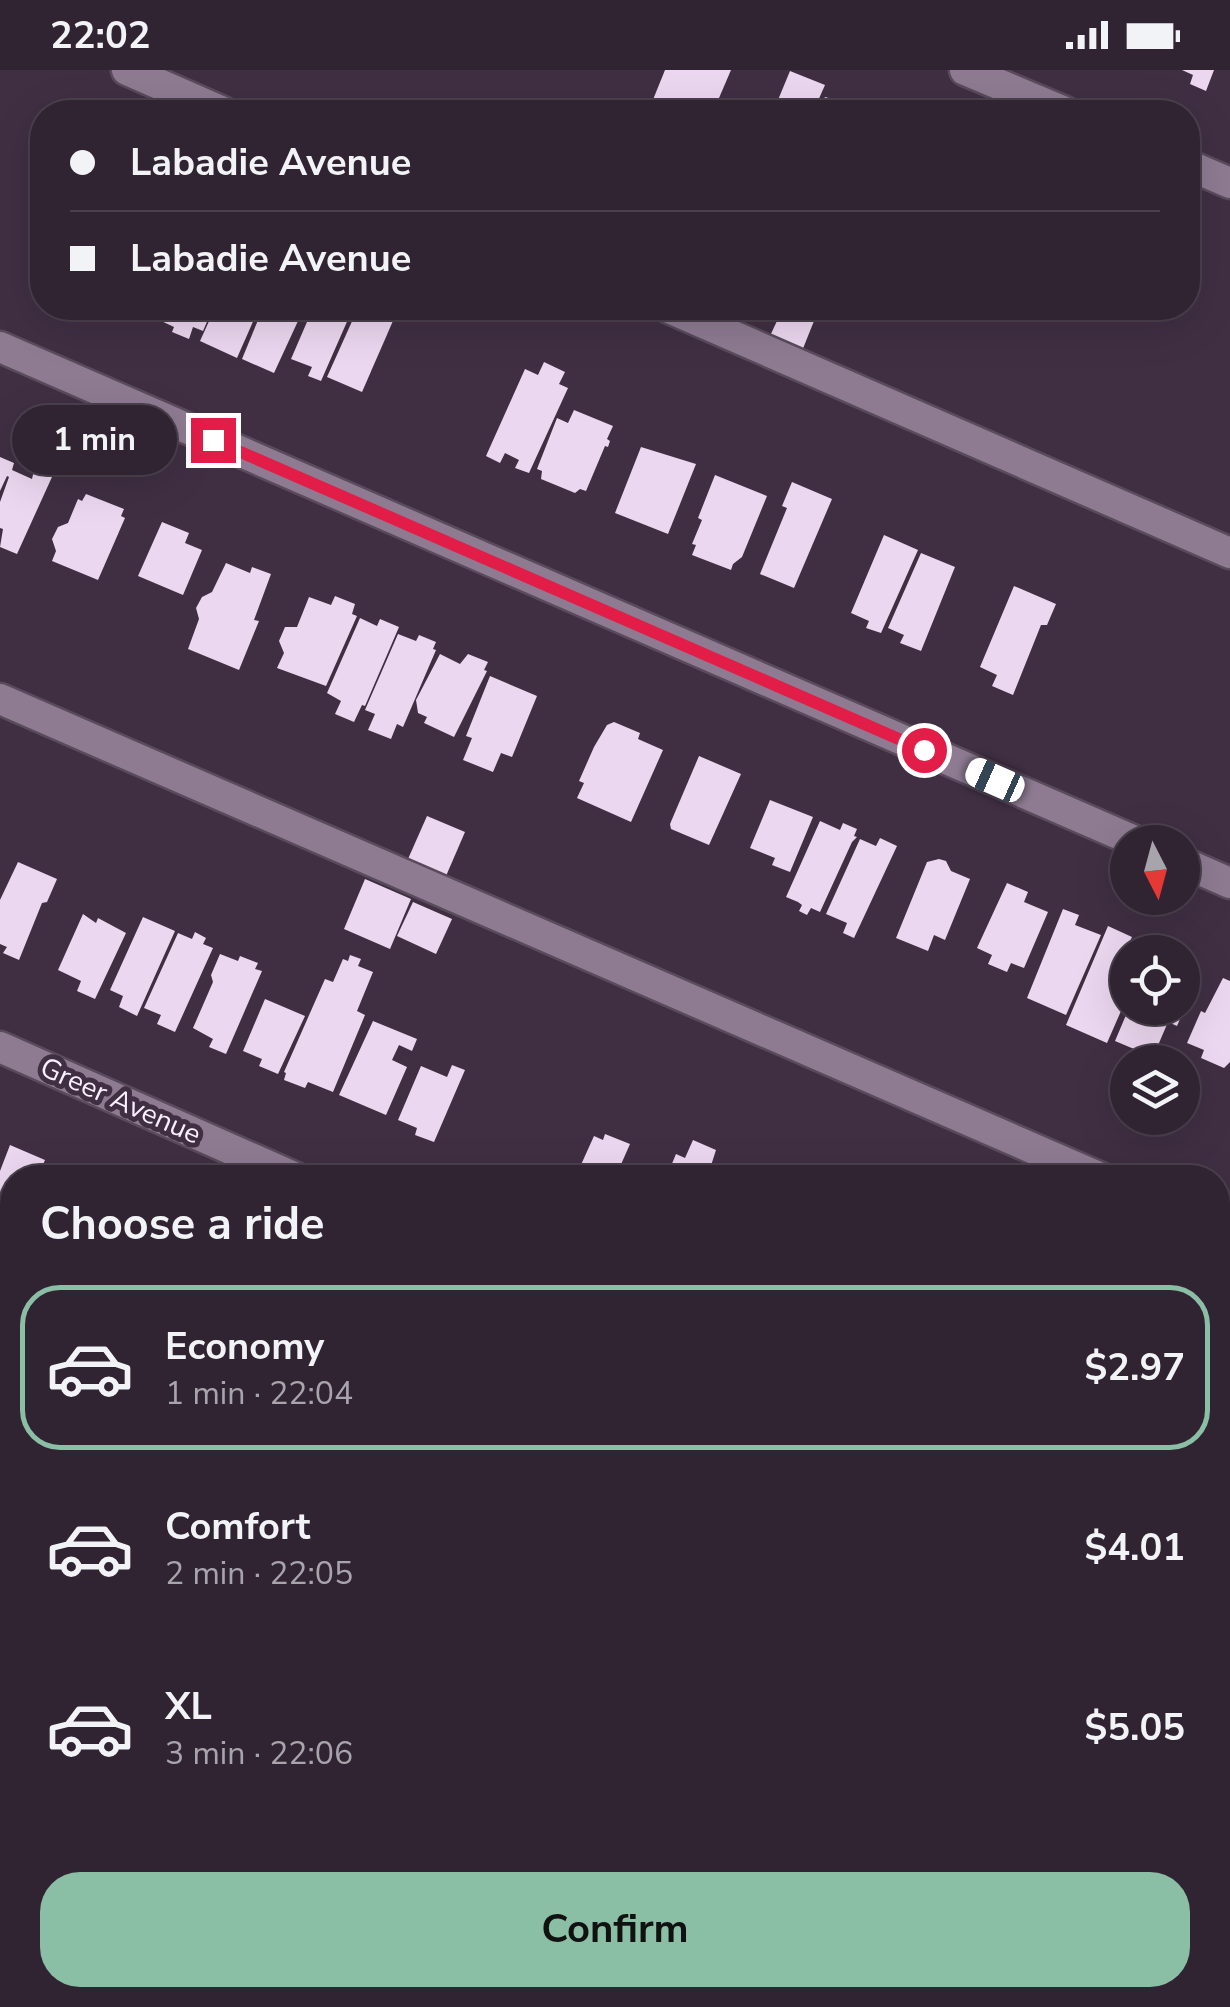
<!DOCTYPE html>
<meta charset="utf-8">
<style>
body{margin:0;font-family:"Nunito Sans",sans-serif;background:#382b3a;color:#f1f3f6;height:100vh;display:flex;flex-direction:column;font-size:38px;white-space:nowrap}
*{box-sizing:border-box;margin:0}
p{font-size:32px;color:#a8a4ac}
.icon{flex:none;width:55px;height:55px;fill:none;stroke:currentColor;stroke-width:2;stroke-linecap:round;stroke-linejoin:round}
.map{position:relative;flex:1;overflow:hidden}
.drawer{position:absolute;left:0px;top:1095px;width:1230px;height:842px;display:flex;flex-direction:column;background:#302332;border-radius:40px 40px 0 0;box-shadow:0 10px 40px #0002,0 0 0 2px #4b404d}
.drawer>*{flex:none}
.hud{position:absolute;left:30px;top:30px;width:1170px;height:220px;border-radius:40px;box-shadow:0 10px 40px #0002,0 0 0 2px #4b404d;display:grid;align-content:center;height:220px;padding:0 40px;background:#302332}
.needle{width:65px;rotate:174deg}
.controls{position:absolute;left:1110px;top:755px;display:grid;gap:20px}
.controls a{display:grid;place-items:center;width:90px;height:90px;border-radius:50%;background:#302332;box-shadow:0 10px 40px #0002,0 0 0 2px #4b404d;font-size:50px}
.end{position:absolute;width:45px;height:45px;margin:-22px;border:12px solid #e11d48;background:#fff;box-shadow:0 0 0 5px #fff}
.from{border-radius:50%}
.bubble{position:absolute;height:70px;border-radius:35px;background:#302332;box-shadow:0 10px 40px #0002,0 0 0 2px #4b404d;font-size:32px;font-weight:700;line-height:70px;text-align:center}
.car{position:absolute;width:30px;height:60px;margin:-30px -15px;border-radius:12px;box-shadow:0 0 8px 2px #0007;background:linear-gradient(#fff 24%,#345 0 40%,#fff 0 76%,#345 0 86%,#fff 0)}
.hud b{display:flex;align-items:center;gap:35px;height:95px;font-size:38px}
.hud b+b{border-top:2px solid #4b404d}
.hud i{width:25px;height:25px;background:#f1f3f6}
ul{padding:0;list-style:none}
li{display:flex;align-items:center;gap:30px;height:165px;margin:0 20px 15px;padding:0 20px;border:5px solid transparent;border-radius:40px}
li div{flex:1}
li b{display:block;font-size:38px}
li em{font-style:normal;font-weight:700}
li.selected{border-color:#8abfa5}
li>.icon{width:90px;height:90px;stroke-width:1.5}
h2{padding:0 40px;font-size:45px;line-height:120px}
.cta{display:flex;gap:20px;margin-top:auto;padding:20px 40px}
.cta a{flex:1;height:115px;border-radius:40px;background:#8abfa5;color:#111;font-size:40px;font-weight:700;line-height:115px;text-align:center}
.status{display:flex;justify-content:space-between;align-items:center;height:70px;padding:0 50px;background:#302332;direction:ltr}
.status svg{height:28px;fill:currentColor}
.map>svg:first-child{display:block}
.green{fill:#5b5735}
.building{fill:#ecd7f0}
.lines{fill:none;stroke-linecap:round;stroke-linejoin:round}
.minor-casing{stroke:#594b5c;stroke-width:35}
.minor{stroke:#8e7b92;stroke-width:30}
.route{stroke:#e11d48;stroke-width:12}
.labels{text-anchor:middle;stroke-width:10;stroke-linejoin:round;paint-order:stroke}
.street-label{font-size:28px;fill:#faeffc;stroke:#402f43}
</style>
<div class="status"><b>22:02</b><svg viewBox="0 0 49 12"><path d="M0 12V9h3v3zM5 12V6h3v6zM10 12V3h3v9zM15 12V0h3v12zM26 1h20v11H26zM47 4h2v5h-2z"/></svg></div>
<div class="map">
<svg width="1230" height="1937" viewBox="0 0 1230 1937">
<rect width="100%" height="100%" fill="#402f43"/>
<!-- green -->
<path class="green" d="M0 1730 12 1736V1925H454L482 1937H0Z"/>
<!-- building -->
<g class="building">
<path d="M665 0H731L713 42H648Z"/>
<path d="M1182 0H1214L1206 21 1190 14 1193 5Z"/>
<path d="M790 1 825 15 813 42H773Z"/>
<path d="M825 27 857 36 858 42H818Z"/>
<path d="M158 238H213L203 261 193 257 189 269 172 262 174 257 157 249 160 243 156 241Z"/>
<path d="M215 238H259L237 288 200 271Z"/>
<path d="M263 238H304L274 303 242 289Z"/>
<path d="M313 238H353L321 311 308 306 312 297 291 289Z"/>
<path d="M358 238H381L396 244 362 322 327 307Z"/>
<path d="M783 238H810L818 241 802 281 770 266Z"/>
<path d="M1144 238H1177L1167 251 1143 240Z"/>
<path d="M544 292 565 302 559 314 568 318 529 403 515 398 519 390 505 383 500 393 486 386 525 299 538 305Z"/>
<path d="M574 340 613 356 607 369 610 371 608 377 605 376 586 421 580 419 575 423 541 409 542 401 537 399 557 348 568 353Z"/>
<path d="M641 377 696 394 668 464 615 443Z"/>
<path d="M0 387 14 393 12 400 32 409 34 400 52 407 17 484 0 477 3 459 0 458V432L9 407 7 406 0 421Z"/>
<path d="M715 405 767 426 742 487 733 494 731 500 692 485 696 475 692 474 702 450 698 448Z"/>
<path d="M792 412 832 429 794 518 760 504 787 438 782 436Z"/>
<path d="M86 424 124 439 121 446 125 448 98 510 52 491 56 481 52 469 58 457 68 453 78 429 82 431Z"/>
<path d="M162 452 189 463 185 473 202 480 183 525 138 506Z"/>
<path d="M884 465 918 480 881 563 866 558 869 551 851 543Z"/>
<path d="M921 483 955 497 921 581 900 573 904 565 888 558Z"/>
<path d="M226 493 250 503 252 497 271 504 254 550 259 551 239 600 188 579 199 549 196 538 202 527 212 522Z"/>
<path d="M1014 516 1056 534 1047 555H1041L1013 625 992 616 997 605 980 597Z"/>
<path d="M335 526 355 534 352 544 357 546 326 616 277 598 284 583 279 571 285 557H297L309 527 331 535Z"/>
<path d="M360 548 377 556 380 549 399 557 365 636 362 635 354 652 335 644 341 631 327 623Z"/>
<path d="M398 564 416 571 419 565 436 572 433 579 436 580 403 657 397 654 391 669 368 660 375 644 365 640Z"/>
<path d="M440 584 460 594 468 584 488 592 484 600 487 601 454 667 424 653 427 647 418 643 416 630Z"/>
<path d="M490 606 537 626 512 687 501 683 493 702 463 690 472 668 466 666Z"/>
<path d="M614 652 640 663 638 669 663 680 631 752 577 728 584 713 579 711 594 677 607 655Z"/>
<path d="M699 686 741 704 709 775 671 759 670 754Z"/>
<path d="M770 730 813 747 790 802 772 795 775 788 750 778Z"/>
<path d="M427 746 465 762 446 806 408 789Z"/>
<path d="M820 751 840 760 843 753 857 759 854 766 857 767 852 772 820 842 811 838 807 845 799 841 802 835 798 832 786 827Z"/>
<path d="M880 768 897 776 854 868 843 863 847 853 826 844 860 769 876 776Z"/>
<path d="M939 789 946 791 951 801 970 809 945 870 934 865 928 881 896 868 927 792Z"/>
<path d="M18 792 57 809 47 832 42 833 19 890 3 883 7 877 0 874V830Z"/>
<path d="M365 809 411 829 390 879 344 859Z"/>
<path d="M1007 813 1028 822 1024 832 1048 842 1024 898 1011 893 1007 902 988 894 992 885 977 878Z"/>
<path d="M413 832 452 849 436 884 397 866Z"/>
<path d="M1063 839 1079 845 1075 855 1101 865 1066 945 1027 928Z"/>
<path d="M83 844 96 853 98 848 126 863 95 929 77 921 81 911 58 900Z"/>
<path d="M143 847 175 861 137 946 119 937 123 926 110 920Z"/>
<path d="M1108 856 1132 867 1127 877 1139 882H1128V925L1107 973 1066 955Z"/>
<path d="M195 862 206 868 203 874 213 878 175 962 157 954 161 945 144 938 178 863 192 869Z"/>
<path d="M220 884 238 891 240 886 258 893 255 899 262 901 226 984 209 977 213 969 193 958 213 912 211 905Z"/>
<path d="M350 885 361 889 358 896 373 902 357 941 365 945 333 1022 308 1012 305 1018 284 1010 286 1003 284 1002 325 909 333 912 343 889 348 891Z"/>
<path d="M1223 908 1230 911V992L1224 998 1201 988 1204 980 1187 973 1201 941 1205 943Z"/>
<path d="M265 929 305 946 278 1004 259 996 262 989 243 981Z"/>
<path d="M1182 931 1187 933 1177 956 1168 952 1153 987 1115 971 1129 938H1182Z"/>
<path d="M373 951 417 969 412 981 399 975 392 990 407 997 386 1045 339 1025Z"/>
<path d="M452 995 465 1000 434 1072 415 1065 417 1058 398 1050 421 996 447 1007Z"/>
<path d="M605 1064 630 1074 615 1108H575L594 1066 603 1070Z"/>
<path d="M693 1070 716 1080 707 1108H666L676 1084 685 1088Z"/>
<path d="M10 1075 45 1090 37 1108H12V1164L0 1193V1101Z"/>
<path d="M1230 1319V1414L1228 1418 1218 1414V1349Z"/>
<path d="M735 1925H778L773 1937H730Z"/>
<path d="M790 1925H832L827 1937H784Z"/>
<path d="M987 1925H1037L1058 1934 1056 1937H982Z"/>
</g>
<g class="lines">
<!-- minor casing -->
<g class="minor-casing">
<g id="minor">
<path d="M127 0 223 42"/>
<path d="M965 0 1065 42"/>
<path d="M1188 95 1230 113"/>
<path d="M669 238 1230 483"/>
<path d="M0 277 1137 772"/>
<path d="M0 629 1101 1108"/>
<path d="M1182 792 1230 813"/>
<path d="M0 977 296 1108"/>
<path d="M1218 1158 1230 1164"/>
<path d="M0 1350 12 1355"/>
<path d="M1218 1510 1230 1515"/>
<path d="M0 1706 12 1712"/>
<path d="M1218 1713 1230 1683"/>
<path d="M514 1925 542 1937"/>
<path d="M840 1937 845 1925"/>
<path d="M1121 1937 1126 1925"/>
</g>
</g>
<!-- minor -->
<use href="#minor" class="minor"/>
</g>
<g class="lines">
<!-- route -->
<path class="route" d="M213 370 924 680"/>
</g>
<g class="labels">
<!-- street labels -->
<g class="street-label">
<text transform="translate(121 1030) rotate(24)" y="10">Greer Avenue</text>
</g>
</g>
</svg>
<div class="controls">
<a><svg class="needle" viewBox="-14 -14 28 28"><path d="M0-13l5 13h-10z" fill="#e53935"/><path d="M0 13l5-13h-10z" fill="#a8a4ac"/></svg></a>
<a><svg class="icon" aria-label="locate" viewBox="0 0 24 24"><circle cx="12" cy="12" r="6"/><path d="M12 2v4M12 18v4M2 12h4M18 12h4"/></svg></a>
<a><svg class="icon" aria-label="layers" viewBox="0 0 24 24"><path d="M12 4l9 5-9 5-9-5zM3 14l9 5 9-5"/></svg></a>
</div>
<i class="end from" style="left:924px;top:680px"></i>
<i class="end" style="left:213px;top:370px"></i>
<div class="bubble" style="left:12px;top:335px;width:165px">1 min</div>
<i class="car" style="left:995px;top:710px;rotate:294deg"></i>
<div class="hud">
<b><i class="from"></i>Labadie Avenue</b>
<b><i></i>Labadie Avenue</b>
</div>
<section class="drawer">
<h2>Choose a ride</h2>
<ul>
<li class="selected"><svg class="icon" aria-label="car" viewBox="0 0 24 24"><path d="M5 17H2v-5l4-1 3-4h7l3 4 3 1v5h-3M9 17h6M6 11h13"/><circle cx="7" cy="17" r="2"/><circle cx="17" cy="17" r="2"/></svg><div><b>Economy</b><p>1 min · 22:04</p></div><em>$2.97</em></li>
<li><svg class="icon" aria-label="car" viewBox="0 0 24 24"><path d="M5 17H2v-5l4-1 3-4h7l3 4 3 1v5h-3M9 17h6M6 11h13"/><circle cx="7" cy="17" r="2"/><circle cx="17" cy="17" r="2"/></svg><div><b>Comfort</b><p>2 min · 22:05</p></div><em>$4.01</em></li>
<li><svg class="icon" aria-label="car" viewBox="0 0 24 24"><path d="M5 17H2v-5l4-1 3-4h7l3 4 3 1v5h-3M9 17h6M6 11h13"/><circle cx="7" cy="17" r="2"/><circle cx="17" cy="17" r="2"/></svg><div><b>XL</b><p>3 min · 22:06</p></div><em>$5.05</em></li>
</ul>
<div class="cta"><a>Confirm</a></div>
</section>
</div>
